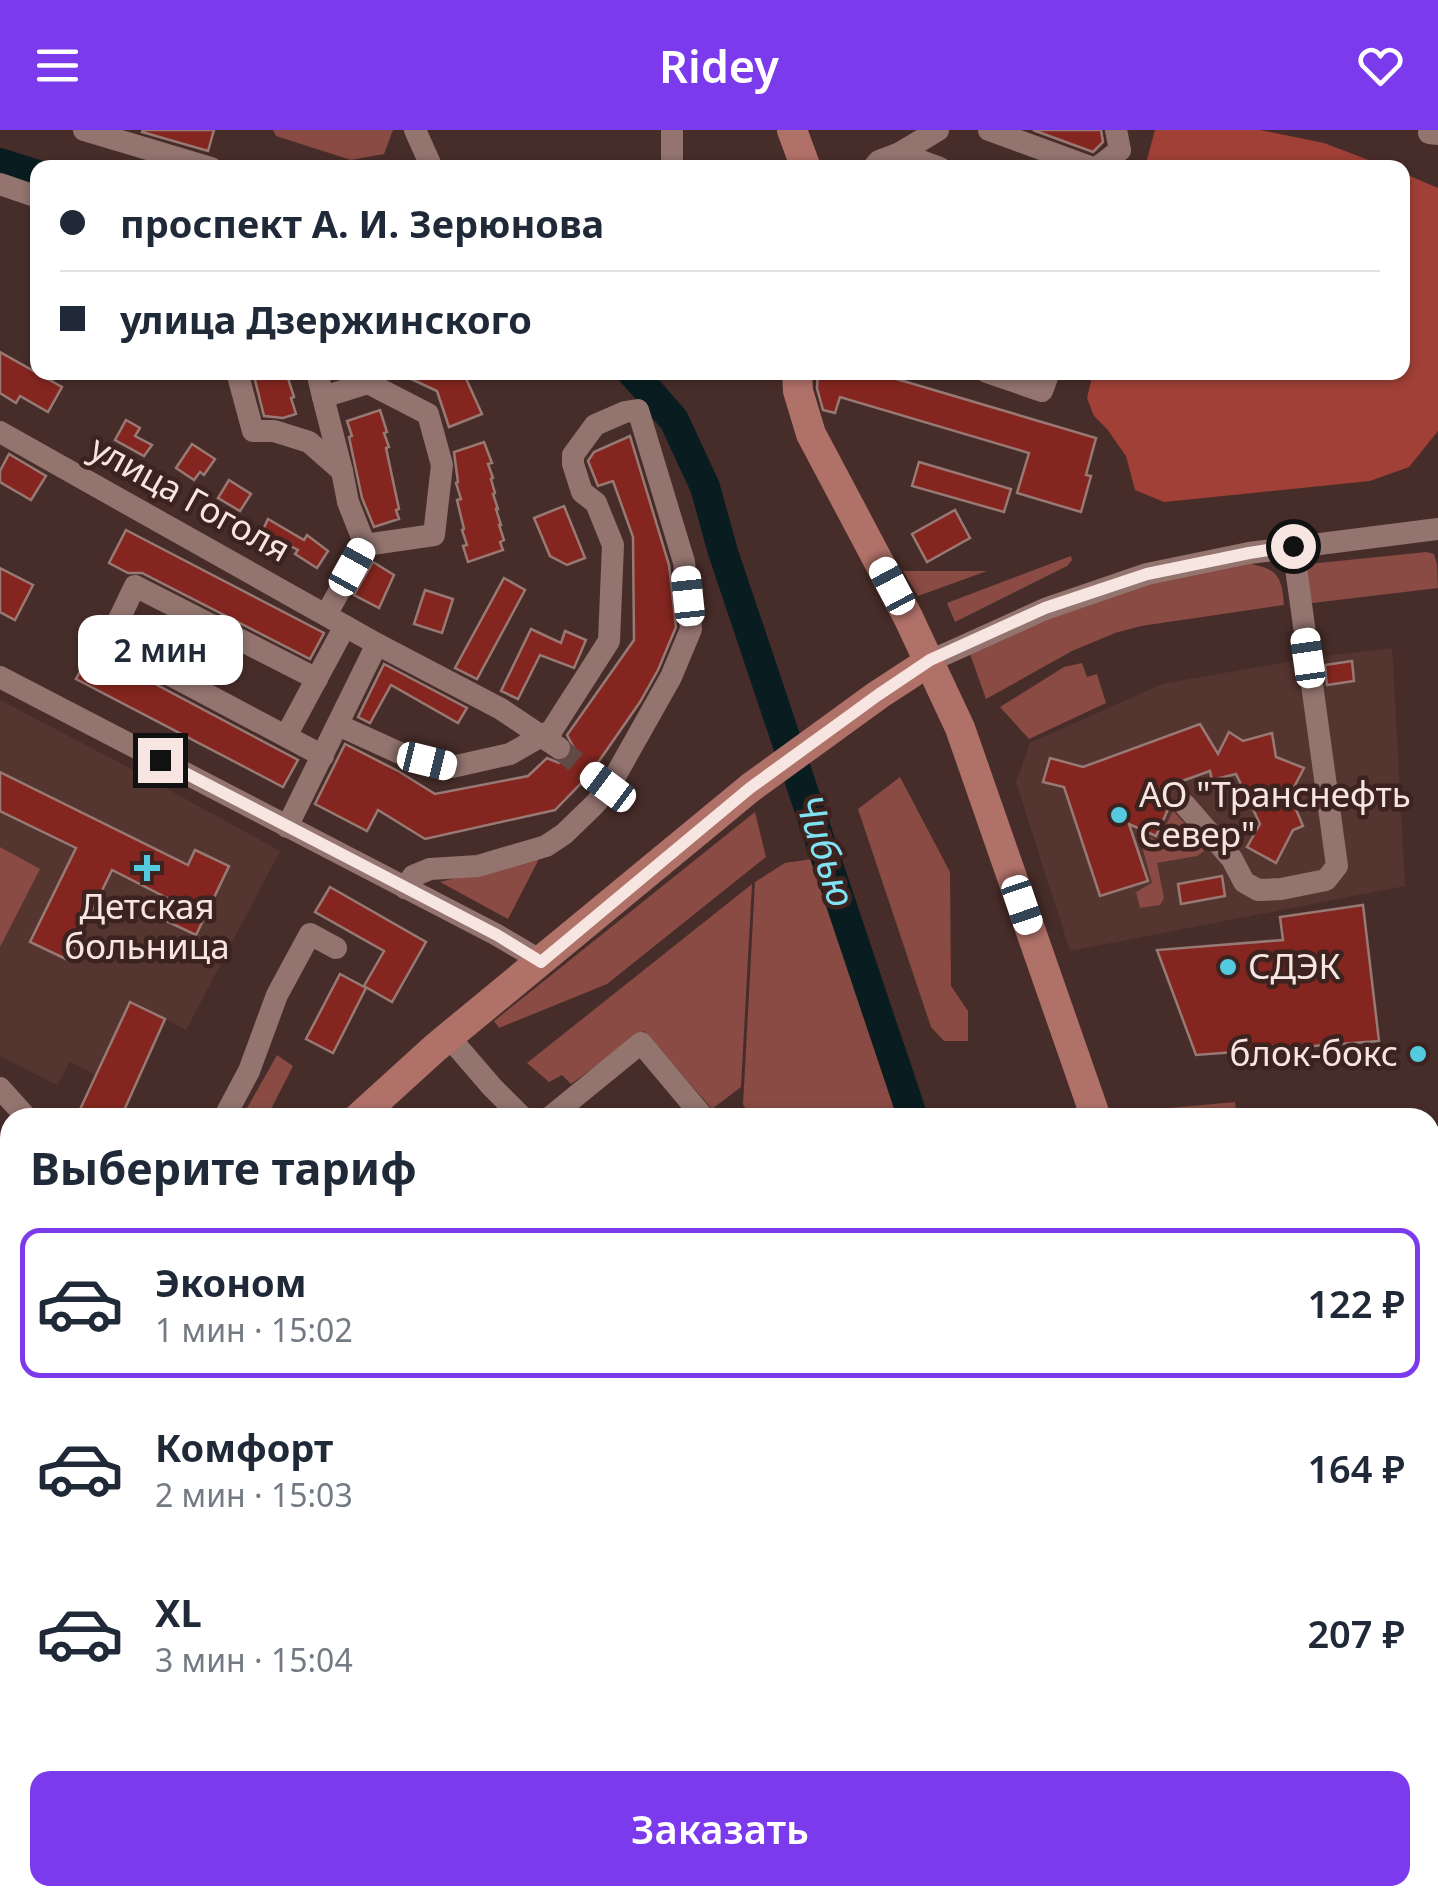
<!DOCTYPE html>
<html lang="ru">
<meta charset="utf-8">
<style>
body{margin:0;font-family:"Noto Sans",sans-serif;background:#f6f6f7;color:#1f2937;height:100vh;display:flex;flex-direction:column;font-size:38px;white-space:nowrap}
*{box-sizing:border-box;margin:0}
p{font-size:32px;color:#747a83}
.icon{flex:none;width:55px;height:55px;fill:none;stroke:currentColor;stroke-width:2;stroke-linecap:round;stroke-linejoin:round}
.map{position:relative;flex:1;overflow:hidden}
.details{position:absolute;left:0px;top:978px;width:1440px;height:798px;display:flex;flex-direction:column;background:#fff;border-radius:30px 30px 0 0;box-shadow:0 2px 8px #0004}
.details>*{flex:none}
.guide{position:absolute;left:30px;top:30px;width:1380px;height:220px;border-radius:20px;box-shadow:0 2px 8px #0004;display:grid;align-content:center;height:220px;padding:0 30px;background:#fff}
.end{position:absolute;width:45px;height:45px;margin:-22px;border:12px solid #f7e5e2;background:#111;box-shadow:0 0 0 5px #111}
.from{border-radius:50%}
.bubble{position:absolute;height:70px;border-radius:20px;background:#fff;box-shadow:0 2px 8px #0004;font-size:32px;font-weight:600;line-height:70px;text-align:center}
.car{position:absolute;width:30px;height:60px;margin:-30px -15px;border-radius:12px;box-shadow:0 0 8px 2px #0007;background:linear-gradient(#fff 24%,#345 0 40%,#fff 0 76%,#345 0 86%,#fff 0)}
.guide b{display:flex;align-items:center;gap:35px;height:95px;font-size:38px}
.guide b+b{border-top:2px solid #e0e1e3}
.guide i{width:25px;height:25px;background:#1f2937}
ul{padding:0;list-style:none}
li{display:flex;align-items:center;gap:30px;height:150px;margin:0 20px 15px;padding:0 10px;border:5px solid transparent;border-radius:20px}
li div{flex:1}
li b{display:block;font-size:38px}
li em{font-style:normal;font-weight:600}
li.current{border-color:#7c3aed}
li>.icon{width:90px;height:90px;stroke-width:1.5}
h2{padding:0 30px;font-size:45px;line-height:120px}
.action{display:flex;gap:20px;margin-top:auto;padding:20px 30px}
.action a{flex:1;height:115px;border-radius:20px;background:#7c3aed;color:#fff;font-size:40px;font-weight:600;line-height:115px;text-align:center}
header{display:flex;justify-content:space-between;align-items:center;height:130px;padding:0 30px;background:#7c3aed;color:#fff;font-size:45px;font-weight:600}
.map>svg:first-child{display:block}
.built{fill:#553530}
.green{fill:#894b43}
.forest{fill:#a04037}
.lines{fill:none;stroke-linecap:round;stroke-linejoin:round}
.river{stroke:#091d20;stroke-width:30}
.building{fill:#84261f;stroke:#987974;stroke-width:2.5}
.minor-tunnel{stroke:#614945;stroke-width:22;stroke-dasharray:22 11;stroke-linecap:butt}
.minor{stroke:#93746f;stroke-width:22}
.major{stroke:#b07169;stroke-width:30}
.route{stroke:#f7e5e2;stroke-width:12}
.poi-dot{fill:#54cade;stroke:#3c231f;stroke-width:4}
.labels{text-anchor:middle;stroke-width:9;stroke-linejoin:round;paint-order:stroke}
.street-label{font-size:35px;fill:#f7e5e2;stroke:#3c231f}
.poi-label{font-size:35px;fill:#f7e5e2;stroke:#3c231f;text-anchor:start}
.water-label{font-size:38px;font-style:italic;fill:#80e3f4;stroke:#3c231f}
</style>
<header><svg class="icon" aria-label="menu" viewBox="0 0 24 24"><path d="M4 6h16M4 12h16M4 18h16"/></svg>Ridey<svg class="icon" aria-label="heart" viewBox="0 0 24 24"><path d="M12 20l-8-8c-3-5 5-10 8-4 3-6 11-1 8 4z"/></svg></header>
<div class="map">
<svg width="1438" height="1773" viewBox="0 0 1438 1773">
<rect width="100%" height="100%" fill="#472d29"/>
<!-- built -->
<g class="built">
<path d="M1392 518 1405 756 1070 821 1016 652 1030 613 1162 554 1309 528Z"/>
<path d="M0 570 120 633 280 721 186 900 165 889 131 962 70 932 57 955 0 926Z"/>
</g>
<!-- green -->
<g class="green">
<path d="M273 0H393L384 24 351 30 276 6Z"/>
<path d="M1426 422 1434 424 1437 434 1438 458 1304 474 1305 438 1309 434Z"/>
<path d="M1071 426 1072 430 1067 436 955 492 947 473Z"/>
<path d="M1241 432C1273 438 1282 440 1284 475L1141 496 1115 503 1072 521 986 569 969 521 1041 488 1142 455Z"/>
<path d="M903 441H987L918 466Z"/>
<path d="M1082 533 1087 547 1097 544 1106 573 1029 609 1000 577 1064 537Z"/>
<path d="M900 647 950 742 951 856 968 881V911H944L931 897 858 679Z"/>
<path d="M1173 681 1202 712 1205 717 1203 722 1197 726 1157 733 1164 768 1160 775 1140 778 1136 762 1152 753 1138 702 1158 711Z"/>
<path d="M755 682 766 727 607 854 499 898 494 891Z"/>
<path d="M0 717 40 739 0 817Z"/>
<path d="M541 725 508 789 440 752Z"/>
<path d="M819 728 904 987H753L743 975 755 752 785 733Z"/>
<path d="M752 754 741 957 712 979 644 901 571 954 562 945 549 952 527 933Z"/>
<path d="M277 925 293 936 267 987H242Z"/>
<path d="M1235 972 1237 987 1128 988 1126 982Z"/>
</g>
<!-- forest -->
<g class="forest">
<path d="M1155 0H1260L1324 13 1387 37H1145Z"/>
<path d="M1403 43 1438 58V301L1409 337 1370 351 1164 372 1135 360 1126 326 1107 299 1094 286 1087 268 1093 243 1402 242Z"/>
</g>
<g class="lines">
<!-- river -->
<g class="river">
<path d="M0 33 38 45"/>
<path d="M632 242 674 290 705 357 723 422 913 988"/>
<path d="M1221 1765 1225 1773"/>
</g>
</g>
<!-- building -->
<g class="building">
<path d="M143 0H214L208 21 142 2Z"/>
<path d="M1033 0H1101L1103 12 1093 22Z"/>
<path d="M0 222 62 257 48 282 20 266 16 273 0 263Z"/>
<path d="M253 242H286L294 267 291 268 296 284 283 288 264 286Z"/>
<path d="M396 242H463L482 284 449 297 437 261Z"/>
<path d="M818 242H873L1096 308 1086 345 1091 346 1081 382 1017 363 1029 323 840 267 835 283 823 280 817 258Z"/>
<path d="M380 280 387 302 384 303 389 317 386 318 399 379 396 380 399 389 374 397 362 368 349 307 352 306 347 291Z"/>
<path d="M126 290 140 298 135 306 152 315 144 326 115 310Z"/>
<path d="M630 306 669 435 676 497 658 540 640 572 590 644 555 680 425 709 378 680 367 701 315 674 345 614 398 641 435 664 528 646 547 628 559 633 571 627 574 618 567 605 634 510 633 407 613 351 598 356 588 331 594 322Z"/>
<path d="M484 312 492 333 488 334 493 348 491 349 495 363 493 364 498 379H496L501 395H499L504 410 500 412 503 420 468 432 463 416 467 415 462 400 464 399 457 370 461 369 456 353 458 352 454 322Z"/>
<path d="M192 314 215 329 204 345 200 342 194 350 176 338Z"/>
<path d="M9 324 46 346 31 370 0 352V341Z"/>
<path d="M919 332 1011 359 1004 382 912 356Z"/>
<path d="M229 350 251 364 240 381 218 368Z"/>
<path d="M564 376 585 428 567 435 550 426 534 388Z"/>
<path d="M955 380 970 408 927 432 912 404Z"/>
<path d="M268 389 304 410 307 405 328 421 317 438 295 424 298 420 262 402Z"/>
<path d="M126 400 324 503 310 529 142 443H128L109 433Z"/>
<path d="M373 432 394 445 379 478 354 465Z"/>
<path d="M0 438 33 455 15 490 0 482Z"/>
<path d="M504 448 525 460 477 549 455 538Z"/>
<path d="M425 460 453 469 442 503 414 494Z"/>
<path d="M531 499 561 513 565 501 586 510 574 538 540 525 518 569 501 561Z"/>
<path d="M94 516 101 525 298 630 283 657 76 549Z"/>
<path d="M1352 531 1354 551 1327 555 1325 535Z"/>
<path d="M384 534 467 578 458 593 391 555 370 593 358 587Z"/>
<path d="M1200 594 1218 624 1229 602 1243 611 1272 603 1276 627 1304 638 1290 665 1303 696 1293 700 1276 733 1247 717 1260 694 1236 644 1212 650 1210 641 1143 665 1169 677 1156 706 1129 694 1148 751 1100 766 1064 657 1043 652 1050 628 1083 637Z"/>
<path d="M0 642 188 735 195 720 229 736 196 805 164 790 173 771 112 740 68 830 30 812 76 718 0 681Z"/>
<path d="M1222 746 1225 766 1181 774 1178 754Z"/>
<path d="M330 757 426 812 392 872 364 856 384 821 315 782Z"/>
<path d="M1363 775 1379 911 1196 925 1157 820 1283 810 1280 787Z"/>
<path d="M340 844 366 858 333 923 306 909Z"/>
<path d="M130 872 165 889 126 976 120 988H76Z"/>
</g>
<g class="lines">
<!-- minor-tunnel -->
<path class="minor-tunnel" d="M559 618 590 644"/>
<!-- minor -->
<g class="minor">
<path d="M84 0 211 38"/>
<path d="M415 0 432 38"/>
<path d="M989 0 1093 38"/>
<path d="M1429 3 1438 4"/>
<path d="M900 23 938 0"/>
<path d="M672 38V0"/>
<path d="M873 38 879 31 900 23 940 38"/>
<path d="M1097 38 1120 20 1116 0"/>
<path d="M0 54 38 67"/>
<path d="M237 242 253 301H274L309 312 342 341 348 372 365 415 326 485"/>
<path d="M317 242 323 267 368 253 428 284 442 335 434 405 365 415"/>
<path d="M987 242 1042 261 1049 242"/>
<path d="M323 267 342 341"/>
<path d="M0 302 377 514 287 697"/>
<path d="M377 514 501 579 559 618"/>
<path d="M930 531 1045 479 1147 444 1249 423 1438 399"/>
<path d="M0 547 497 805 541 831"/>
<path d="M317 549 135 456 108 512 323 626"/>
<path d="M338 595 402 624 452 637 510 624 552 600 609 511 613 415 596 373 582 362 573 334V325L595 295 625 282 638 280 684 432 691 499 671 547 609 657 595 674 564 704 546 716 478 736 430 739 413 746 405 758"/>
<path d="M286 606 345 496"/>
<path d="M1185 675 1232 729 1244 752 1258 760 1281 759 1326 750 1337 736 1293 416"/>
<path d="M449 907 492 957 523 988"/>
<path d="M0 958 27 988"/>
<path d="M224 988 249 941 277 865 310 804 336 818"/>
<path d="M549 988 641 913 704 988"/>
<path d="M0 1060 10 1046"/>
<path d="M1430 1224 1438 1223"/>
<path d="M1430 1350 1438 1349"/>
<path d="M1430 1505 1438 1504"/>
<path d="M0 1552 10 1543"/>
<path d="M1430 1648 1438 1647"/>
<path d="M0 1652 10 1643"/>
<path d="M1430 1749 1438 1748"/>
<path d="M13 1765 19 1773"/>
<path d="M174 1765 180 1773"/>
<path d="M311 1765 318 1773"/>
<path d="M683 1765 690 1773"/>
<path d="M944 1765 951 1773"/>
<path d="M1032 1765 1039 1773"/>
<path d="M526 1773 534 1765"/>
<path d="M732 1773 740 1765"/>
<path d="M855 1773 864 1765"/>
<path d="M1078 1773 1087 1765"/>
<path d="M1108 1773 1109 1765"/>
</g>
<!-- major -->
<g class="major">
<path d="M792 0 806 38"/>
<path d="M797 242 798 261 811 304 908 487 960 598 1096 988"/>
<path d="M358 988 435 918 750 658 878 565 930 531"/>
<path d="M0 1304 10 1295"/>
<path d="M1404 1765 1407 1773"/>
</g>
</g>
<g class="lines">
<!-- route -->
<path class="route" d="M160 630 497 805 541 832 750 658 878 565 930 530 1045 478 1147 444 1249 423 1293 416"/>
</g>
<!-- markers -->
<g class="poi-dot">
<circle cx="1119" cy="685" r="10"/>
<path d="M142 723h10v10h10v10h-10v10h-10v-10h-10v-10h10z"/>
<circle cx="1228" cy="837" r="10"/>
<circle cx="1418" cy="924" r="10"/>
</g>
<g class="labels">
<!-- street labels -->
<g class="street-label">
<text transform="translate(190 369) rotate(29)" y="12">улица Гоголя</text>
</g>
<!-- poi labels -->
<g class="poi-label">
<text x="1139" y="677">АО "Транснефть<tspan x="1139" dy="40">Север"</tspan></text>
<text x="147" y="789" text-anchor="middle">Детская<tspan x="147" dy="40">больница</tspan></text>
<text x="1248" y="849">СДЭК</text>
<text x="1398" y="936" text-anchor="end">блок-бокс</text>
</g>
<!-- water labels -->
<g class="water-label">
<text transform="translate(825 721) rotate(72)" y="13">Чибью</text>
</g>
</g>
</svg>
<i class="end from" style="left:1293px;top:416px"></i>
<i class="end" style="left:160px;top:630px"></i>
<div class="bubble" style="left:78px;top:485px;width:165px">2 мин</div>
<i class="car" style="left:352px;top:437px;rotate:29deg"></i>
<i class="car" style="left:892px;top:456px;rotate:332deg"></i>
<i class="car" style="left:688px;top:466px;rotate:354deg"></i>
<i class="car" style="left:1308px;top:528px;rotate:352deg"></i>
<i class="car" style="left:427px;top:631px;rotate:104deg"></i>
<i class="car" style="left:608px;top:657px;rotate:307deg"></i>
<i class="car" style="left:1022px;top:775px;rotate:161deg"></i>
<div class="guide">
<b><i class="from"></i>проспект А. И. Зерюнова</b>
<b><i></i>улица Дзержинского</b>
</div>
<section class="details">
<h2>Выберите тариф</h2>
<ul>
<li class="current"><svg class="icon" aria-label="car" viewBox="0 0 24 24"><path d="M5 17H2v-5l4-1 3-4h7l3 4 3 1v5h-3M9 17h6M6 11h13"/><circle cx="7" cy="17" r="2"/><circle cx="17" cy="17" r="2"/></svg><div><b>Эконом</b><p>1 мин · 15:02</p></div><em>122 ₽</em></li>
<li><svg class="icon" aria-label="car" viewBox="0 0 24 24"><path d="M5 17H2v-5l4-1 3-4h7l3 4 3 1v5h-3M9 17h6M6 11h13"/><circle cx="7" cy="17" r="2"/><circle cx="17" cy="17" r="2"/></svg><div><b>Комфорт</b><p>2 мин · 15:03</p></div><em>164 ₽</em></li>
<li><svg class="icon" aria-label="car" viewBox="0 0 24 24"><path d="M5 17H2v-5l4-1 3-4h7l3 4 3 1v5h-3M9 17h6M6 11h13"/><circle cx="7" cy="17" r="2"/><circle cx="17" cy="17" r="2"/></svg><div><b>XL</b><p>3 мин · 15:04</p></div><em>207 ₽</em></li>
</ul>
<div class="action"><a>Заказать</a></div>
</section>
</div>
